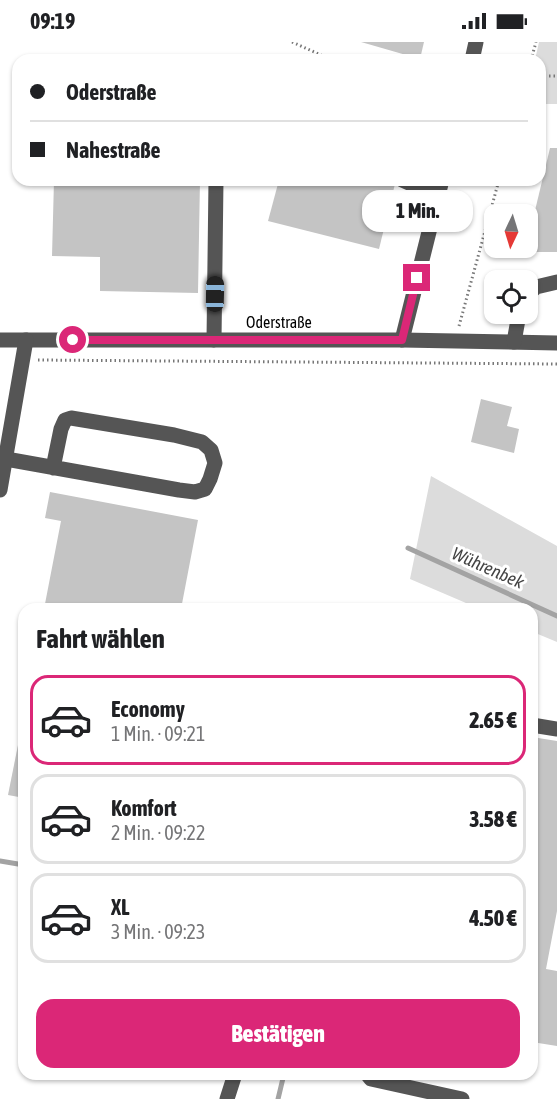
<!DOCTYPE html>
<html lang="de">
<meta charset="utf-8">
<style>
body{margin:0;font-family:"Asap Condensed",sans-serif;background:#f6f6f6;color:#202124;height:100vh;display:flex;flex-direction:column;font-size:22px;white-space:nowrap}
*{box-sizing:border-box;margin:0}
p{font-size:20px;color:#757577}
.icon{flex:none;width:33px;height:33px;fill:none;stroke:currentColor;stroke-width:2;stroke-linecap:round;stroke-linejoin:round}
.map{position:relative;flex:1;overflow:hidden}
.sheet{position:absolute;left:18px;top:561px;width:520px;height:477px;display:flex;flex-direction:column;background:#fff;border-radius:18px;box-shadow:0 2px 4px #0004}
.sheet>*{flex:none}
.banner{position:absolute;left:12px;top:12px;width:534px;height:132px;border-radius:18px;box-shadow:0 2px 4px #0004;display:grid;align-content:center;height:132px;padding:0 18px;background:#fff}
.needle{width:39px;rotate:184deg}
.buttons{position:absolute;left:484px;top:162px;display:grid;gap:12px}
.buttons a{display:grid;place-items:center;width:54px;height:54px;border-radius:12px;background:#fff;box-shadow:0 2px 4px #0004;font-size:30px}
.end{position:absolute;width:27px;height:27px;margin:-14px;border:8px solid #db2777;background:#fff;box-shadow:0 0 0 3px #fff}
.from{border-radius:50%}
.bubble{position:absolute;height:42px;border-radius:18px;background:#fff;box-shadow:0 2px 4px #0004;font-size:20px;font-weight:800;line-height:42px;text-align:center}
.car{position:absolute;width:18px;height:36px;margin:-18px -9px;border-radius:8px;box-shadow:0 0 4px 2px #0007;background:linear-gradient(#222 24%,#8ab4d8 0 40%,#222 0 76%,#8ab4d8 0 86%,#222 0)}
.banner b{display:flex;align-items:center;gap:21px;height:57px;font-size:22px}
.banner b+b{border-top:2px solid #e0e0e0}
.banner i{width:15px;height:15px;background:#202124}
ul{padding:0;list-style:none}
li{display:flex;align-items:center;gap:18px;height:90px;margin:0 12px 9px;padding:0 6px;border:3px solid #e0e0e0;border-radius:18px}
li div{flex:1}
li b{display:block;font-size:22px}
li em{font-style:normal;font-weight:800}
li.selected{border-color:#db2777}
li>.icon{width:54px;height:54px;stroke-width:1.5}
h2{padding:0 18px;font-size:27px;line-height:72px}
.cta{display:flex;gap:12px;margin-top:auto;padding:12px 18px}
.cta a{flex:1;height:69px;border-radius:18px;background:#db2777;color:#fff;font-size:24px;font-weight:800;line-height:69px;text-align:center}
.status{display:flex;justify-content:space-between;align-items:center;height:42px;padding:0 30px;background:#fff;direction:ltr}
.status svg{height:16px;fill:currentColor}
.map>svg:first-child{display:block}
.green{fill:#dcdcdc}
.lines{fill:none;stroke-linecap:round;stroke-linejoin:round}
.stream{stroke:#a3a3a3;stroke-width:5}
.building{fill:#c4c4c4}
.path{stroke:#777;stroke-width:3;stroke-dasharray:1.5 3;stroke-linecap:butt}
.minor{stroke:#555;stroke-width:15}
.route{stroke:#db2777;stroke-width:8}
.labels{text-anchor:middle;stroke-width:6;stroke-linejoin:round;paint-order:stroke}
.street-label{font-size:16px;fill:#000;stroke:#fff}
.water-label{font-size:18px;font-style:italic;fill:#444;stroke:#fff}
</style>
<div class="status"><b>09:19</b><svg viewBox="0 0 49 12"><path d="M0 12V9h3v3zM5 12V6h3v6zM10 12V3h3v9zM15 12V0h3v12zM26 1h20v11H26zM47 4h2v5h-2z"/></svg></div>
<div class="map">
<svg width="557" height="1057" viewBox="0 0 557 1057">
<rect width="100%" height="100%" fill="#fff"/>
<!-- green -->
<g class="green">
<path d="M539 0H557V62H540V18H535Z"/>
<path d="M431 434 557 504V600L533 590 532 567H480L410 537Z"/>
</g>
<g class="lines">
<!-- stream -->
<g class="stream">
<path d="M408 506 557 574"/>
<path d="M0 819 24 823"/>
<path d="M278 1057 284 1032"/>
</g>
</g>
<!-- building -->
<g class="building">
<path d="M361 0H424L420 17Z"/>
<path d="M550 106H557V210H532V181Z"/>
<path d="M54 138H200L198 251 100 249V215L52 214Z"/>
<path d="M279 138H380L395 142 379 207 268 179Z"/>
<path d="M481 357 512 365 507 384 519 387 514 411 471 400Z"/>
<path d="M50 450 198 478 181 567H44L61 479 45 476Z"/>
<path d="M23 678H24V756L8 753Z"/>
<path d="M532 695 557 699V869L546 927 557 929V1004L532 1000Z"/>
</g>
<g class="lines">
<!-- path -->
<g class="path">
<path d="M292 0 332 18"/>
<path d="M531 18 536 0"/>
<path d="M540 34H557"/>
<path d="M459 284 499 138"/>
<path d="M38 318 557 322"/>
</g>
<!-- minor -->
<g class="minor">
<path d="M472 18 476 0"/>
<path d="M402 138 438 154"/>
<path d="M528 252 536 245 557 240"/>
<path d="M0 298H402L557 301"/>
<path d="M214 298 216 138"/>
<path d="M402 298 442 138"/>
<path d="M514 300 519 272"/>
<path d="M6 417 179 448 195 450 205 447 210 437 215 421 211 408 202 400 174 393 71 376 65 378 61 387 53 426"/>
<path d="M0 448 26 298"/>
<path d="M532 683 557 687"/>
<path d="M367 1032 371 1037 462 1057"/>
<path d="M227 1057 235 1032"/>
</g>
</g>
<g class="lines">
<!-- route -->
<path class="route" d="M73 298H402L417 236"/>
</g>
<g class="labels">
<!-- street labels -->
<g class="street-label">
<text x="279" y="286">Oderstraße</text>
</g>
<!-- water labels -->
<g class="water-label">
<text transform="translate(488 526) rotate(24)" y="6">Wührenbek</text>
</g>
</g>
</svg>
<div class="buttons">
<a><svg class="needle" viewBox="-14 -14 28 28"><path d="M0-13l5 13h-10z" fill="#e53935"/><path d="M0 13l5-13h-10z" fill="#757577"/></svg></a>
<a><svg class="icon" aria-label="locate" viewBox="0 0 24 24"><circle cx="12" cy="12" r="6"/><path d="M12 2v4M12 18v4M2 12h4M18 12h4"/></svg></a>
</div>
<i class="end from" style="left:73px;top:298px"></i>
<i class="end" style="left:417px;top:236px"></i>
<div class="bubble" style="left:362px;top:148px;width:111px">1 Min.</div>
<i class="car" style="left:215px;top:252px;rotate:1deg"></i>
<div class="banner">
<b><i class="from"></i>Oderstraße</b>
<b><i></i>Nahestraße</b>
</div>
<section class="sheet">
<h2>Fahrt wählen</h2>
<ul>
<li class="selected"><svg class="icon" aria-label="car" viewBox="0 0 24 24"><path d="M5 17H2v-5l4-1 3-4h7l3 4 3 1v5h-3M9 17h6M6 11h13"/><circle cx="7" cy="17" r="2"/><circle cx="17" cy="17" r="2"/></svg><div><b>Economy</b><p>1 Min. · 09:21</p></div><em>2.65 €</em></li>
<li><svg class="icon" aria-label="car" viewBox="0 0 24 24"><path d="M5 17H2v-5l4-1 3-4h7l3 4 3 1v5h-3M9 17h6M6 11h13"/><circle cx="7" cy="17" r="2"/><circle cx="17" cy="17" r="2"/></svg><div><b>Komfort</b><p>2 Min. · 09:22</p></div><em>3.58 €</em></li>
<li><svg class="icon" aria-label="car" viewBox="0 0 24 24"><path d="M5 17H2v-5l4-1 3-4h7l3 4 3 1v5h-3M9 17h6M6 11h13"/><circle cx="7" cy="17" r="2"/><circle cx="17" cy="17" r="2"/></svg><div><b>XL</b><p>3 Min. · 09:23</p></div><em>4.50 €</em></li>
</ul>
<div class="cta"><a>Bestätigen</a></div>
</section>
</div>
